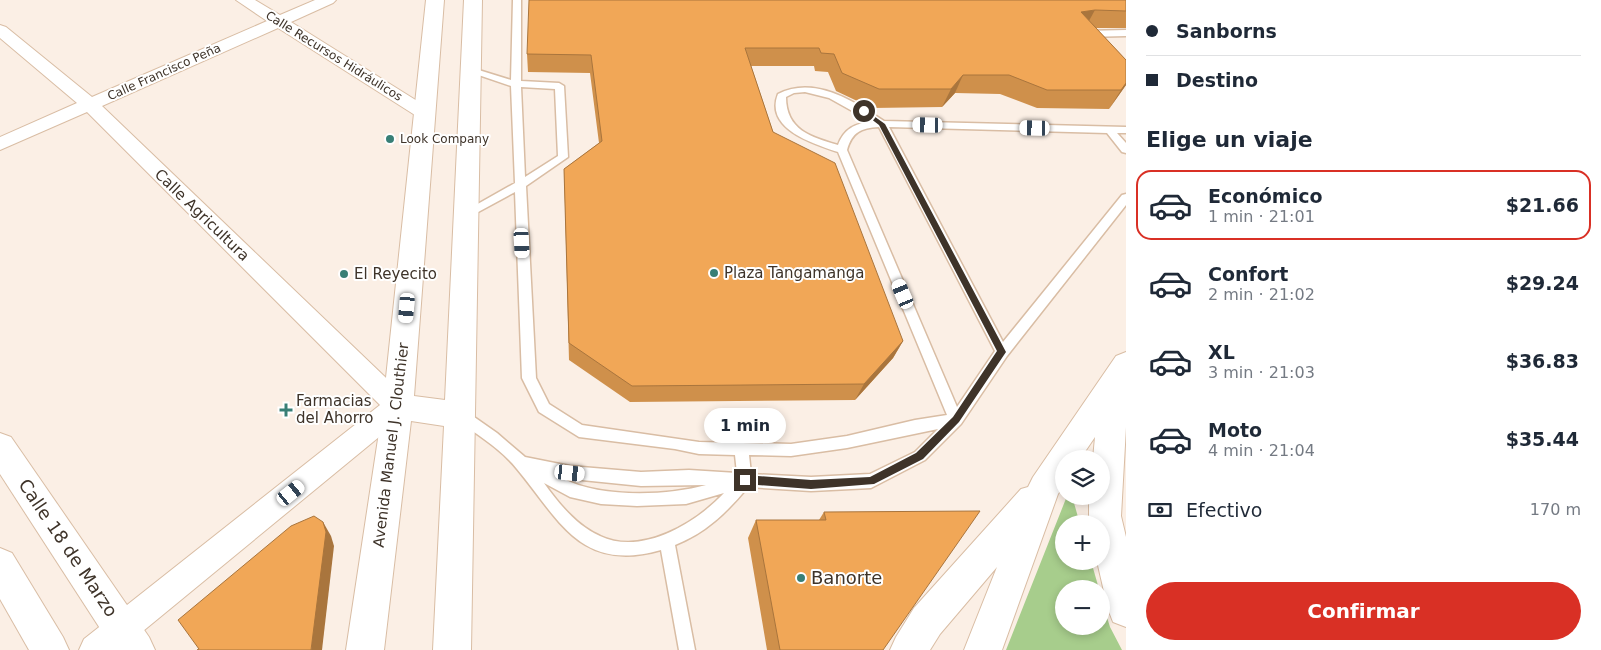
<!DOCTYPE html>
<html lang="es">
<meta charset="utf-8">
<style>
body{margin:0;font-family:"DejaVu Sans",sans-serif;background:#f6f6f7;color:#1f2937;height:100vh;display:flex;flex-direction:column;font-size:19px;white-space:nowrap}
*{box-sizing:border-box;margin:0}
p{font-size:16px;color:#747a83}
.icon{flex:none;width:28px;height:28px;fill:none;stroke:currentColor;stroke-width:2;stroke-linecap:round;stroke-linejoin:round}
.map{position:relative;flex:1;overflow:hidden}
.side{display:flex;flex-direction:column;background:#fff;width:475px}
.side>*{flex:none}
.banner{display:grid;align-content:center;height:110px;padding:0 20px;background:#fff}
.tools{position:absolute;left:1055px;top:450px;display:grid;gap:10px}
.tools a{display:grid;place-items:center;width:55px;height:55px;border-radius:50%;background:#fff;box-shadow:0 2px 8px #0003;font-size:25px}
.end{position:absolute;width:22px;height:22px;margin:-11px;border:6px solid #3e3329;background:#fff;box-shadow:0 0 0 2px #fff}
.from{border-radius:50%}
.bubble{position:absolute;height:35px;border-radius:18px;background:#fff;box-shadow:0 2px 8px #0003;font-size:16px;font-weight:600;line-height:35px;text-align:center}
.car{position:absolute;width:15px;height:30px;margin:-15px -8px;border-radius:6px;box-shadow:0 0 4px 1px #0007;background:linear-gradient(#fff 24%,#345 0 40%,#fff 0 76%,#345 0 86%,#fff 0)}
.banner b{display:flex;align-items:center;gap:18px;height:48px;font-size:19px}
.banner b+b{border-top:1px solid #e0e1e3}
.banner i{width:12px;height:12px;background:#1f2937}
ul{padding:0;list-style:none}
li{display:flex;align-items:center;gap:15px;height:70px;margin:0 10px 8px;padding:0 10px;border:2px solid transparent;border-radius:15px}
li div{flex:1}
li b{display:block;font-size:19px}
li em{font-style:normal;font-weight:600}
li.selected{border-color:#d93025}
li>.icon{width:45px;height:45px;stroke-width:1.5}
h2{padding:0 20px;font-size:22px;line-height:60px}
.pay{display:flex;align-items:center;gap:12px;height:55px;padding:0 20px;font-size:19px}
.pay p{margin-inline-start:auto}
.cta{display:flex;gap:10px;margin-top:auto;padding:10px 20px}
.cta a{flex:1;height:58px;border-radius:30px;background:#d93025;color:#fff;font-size:20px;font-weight:600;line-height:58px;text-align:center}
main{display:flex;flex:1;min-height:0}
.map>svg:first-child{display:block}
.green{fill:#a7cd8c}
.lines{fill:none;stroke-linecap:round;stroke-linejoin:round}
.lane-casing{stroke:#d9bda4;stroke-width:3}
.street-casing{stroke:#d9bda4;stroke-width:2}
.secondary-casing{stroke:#d9bda4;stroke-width:2}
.lane{fill:#fff;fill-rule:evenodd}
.street{fill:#fff;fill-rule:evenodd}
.secondary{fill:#fff;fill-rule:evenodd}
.wall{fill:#cf904b}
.shaded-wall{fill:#a9753d}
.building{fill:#f1a757;stroke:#a9753d}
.route{fill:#3e3329}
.poi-dot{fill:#387f76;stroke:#fff;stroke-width:2}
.labels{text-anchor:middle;stroke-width:4;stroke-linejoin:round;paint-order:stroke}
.far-street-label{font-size:12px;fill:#3e3329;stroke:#fff}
.far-poi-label{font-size:12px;fill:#3e3329;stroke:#fff;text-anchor:start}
.street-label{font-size:15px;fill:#3e3329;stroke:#fff}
.poi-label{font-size:15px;fill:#3e3329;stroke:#fff;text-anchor:start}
.near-street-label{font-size:18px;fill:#3e3329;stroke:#fff}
.near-poi-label{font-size:18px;fill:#3e3329;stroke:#fff;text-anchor:start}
</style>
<main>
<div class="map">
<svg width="1126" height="650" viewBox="0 0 1126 650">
<rect width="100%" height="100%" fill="#fbefe5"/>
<!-- green -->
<path class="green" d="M1067 496H1072L1080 524H1064V561H1091L1099 589H1064V626H1101V598L1110 627 1122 650H1006Z"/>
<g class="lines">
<!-- lane casing -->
<g class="lane-casing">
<g id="lane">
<path d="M513 0H521V81L559 83 564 86 568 157 526 186 536 378 549 404 582 425 699 442 791 444 847 436 915 420 947 415 838 152C814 144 764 129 778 94 814 75 854 101 884 121L1126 127V133H1117L1126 143V153L1122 152 1107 133 889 127 1003 342 1122 195 1126 194V205L1007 356 961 424 925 460 871 488 811 491 748 487C727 512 706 533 675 545L695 650H679L661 550C581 573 560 521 517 469 501 449 478 435 457 420L455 416 457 412 462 410 467 412 497 433 525 457 570 466 641 472 689 470 737 473 735 455 699 454 675 449 579 437 539 412 522 378 515 192 469 217 465 218 460 214 515 183 511 86 464 70 469 67 511 80ZM521 87 555 89 558 156 525 177ZM805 92 829 98 872 122C855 123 844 129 838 145 811 137 786 130 786 97L794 93ZM879 127 995 351 957 407 847 150C852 132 861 128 879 127ZM938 429 915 452 870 474 811 477 751 474 749 455 791 456 847 448ZM562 478 641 486 706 485C666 496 599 498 562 478ZM544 483 570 497 601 504 637 506 686 504 724 493C696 523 642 556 600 536 577 526 559 504 544 483Z"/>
<path d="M1126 30V36L1085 37 1081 34 1085 31Z"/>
</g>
</g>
<!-- street casing -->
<g class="street-casing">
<path id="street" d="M236 0H255L280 15 315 0H336L333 3 291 22 430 109 433 113 430 117H418L278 28 102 106 407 398 411 406 407 414 120 650H79L84 639 380 405 87 112 0 150V137L77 103 0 38V25L6 27 92 97 267 21Z"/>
</g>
<!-- secondary casing -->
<g class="secondary-casing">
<g id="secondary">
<path d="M426 0H444L414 396 445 400 464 0H482L471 650H433L444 426 411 421 384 650H346L383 406Z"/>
<path d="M1126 352V427L1121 516 1126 537V627L1113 622 1108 609 1097 561H1101V524H1089V496H1101V459H1093L1095 437 1080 459H1064V485L1058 494 1002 650H964L997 567 940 634 930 650H890L896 637 914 608 1021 489 1028 487 1033 477 1116 356Z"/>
<path d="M0 433 11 437 149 637 155 650H114L0 474Z"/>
<path d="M0 548 12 553 63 637 69 650H29L0 599Z"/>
</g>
</g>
<!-- lane -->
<use href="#lane" class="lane"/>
<!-- street -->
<use href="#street" class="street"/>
<!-- secondary -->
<use href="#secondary" class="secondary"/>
</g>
<!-- wall -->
<g class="wall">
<path d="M1126 0V28H1096L1126 60V85L1109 109 1037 108 1000 94 955 93 942 107 872 108 836 91 828 72 815 71 814 66H751L773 132 903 341 893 358 855 400 630 402 569 360 564 169 599 143 590 73 528 72 527 54Z"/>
<path d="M824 512 883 650H767L748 538 756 520H819Z"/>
</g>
<!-- shaded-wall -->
<g class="shaded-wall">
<path d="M1095 10 1085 28 1081 12Z"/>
<path d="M963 75 955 93 942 107 951 89Z"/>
<path d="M1126 83V85L1109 109 1121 90Z"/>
<path d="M903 341 893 358 855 400 864 384Z"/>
<path d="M323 522 331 536 334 546 322 650H311Z"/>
</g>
<!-- building -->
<g class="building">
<path d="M529 0H1126V11L1095 10 1081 12 1126 60V83L1121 90H1047L1009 75H963L951 89H879L842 73 834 54 821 53 819 48H745L773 132 835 163 903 341 864 384 632 386 569 343 564 169 602 141 591 55 527 54Z"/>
<path d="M980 511 883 650H780L756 520H826L824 512Z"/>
<path d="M314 516 323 522 326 532 311 650H197L199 649 178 620 291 526Z"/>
</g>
<!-- route -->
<path class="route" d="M864 109 885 124 1006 352 959 422 923 459 874 484 811 489 745 484 741 480 745 475 811 480 870 477 916 453 953 417 997 351 879 125 862 112Z"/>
<!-- markers -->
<g class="poi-dot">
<circle cx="390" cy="139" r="5"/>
<circle cx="714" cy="273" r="5"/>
<circle cx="344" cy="274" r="5"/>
<path d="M283.5 402.5h5v5h5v5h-5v5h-5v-5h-5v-5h5z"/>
<circle cx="801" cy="578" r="5"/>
</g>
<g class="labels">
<!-- far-street labels -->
<g class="far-street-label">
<text transform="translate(334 56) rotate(32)" y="4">Calle Recursos Hidráulicos</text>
<text transform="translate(164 72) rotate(-24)" y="4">Calle Francisco Peña</text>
</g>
<!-- far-poi labels -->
<g class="far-poi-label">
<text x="400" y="143">Look Company</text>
</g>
<!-- street labels -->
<g class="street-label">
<text transform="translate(202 215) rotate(44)" y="5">Calle Agricultura</text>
<text transform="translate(391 445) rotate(-83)" y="5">Avenida Manuel J. Clouthier</text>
</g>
<!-- poi labels -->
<g class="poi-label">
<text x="724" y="278">Plaza Tangamanga</text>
<text x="354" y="279">El Reyecito</text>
<text x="296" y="406">Farmacias<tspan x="296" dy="17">del Ahorro</tspan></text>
</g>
<!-- near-street labels -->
<g class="near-street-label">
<text transform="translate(68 548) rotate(56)" y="6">Calle 18 de Marzo</text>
</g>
<!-- near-poi labels -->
<g class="near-poi-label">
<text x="811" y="584">Banorte</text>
</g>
</g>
</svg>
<div class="tools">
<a><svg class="icon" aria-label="layers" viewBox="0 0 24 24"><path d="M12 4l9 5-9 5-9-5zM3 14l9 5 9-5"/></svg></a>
<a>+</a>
<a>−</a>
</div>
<i class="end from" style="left:864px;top:111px"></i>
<i class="end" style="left:745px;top:480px"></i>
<div class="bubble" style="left:704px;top:408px;width:82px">1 min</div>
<i class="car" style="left:928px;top:125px;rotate:271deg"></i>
<i class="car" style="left:1035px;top:128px;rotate:271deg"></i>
<i class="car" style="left:522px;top:243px;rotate:177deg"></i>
<i class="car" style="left:903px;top:294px;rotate:337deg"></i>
<i class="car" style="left:407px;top:308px;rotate:185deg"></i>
<i class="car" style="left:570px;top:473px;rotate:96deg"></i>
<i class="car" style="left:291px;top:493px;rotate:51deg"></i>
</div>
<section class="side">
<div class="banner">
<b><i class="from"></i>Sanborns</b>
<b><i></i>Destino</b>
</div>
<h2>Elige un viaje</h2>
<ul>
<li class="selected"><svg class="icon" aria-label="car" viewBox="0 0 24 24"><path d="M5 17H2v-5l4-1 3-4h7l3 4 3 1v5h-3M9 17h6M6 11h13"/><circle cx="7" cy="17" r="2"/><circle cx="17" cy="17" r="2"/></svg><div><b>Económico</b><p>1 min · 21:01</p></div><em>$21.66</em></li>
<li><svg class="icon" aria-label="car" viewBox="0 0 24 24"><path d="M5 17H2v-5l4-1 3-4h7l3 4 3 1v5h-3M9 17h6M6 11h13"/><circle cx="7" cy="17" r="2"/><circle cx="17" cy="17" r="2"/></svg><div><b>Confort</b><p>2 min · 21:02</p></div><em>$29.24</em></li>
<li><svg class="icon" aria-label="car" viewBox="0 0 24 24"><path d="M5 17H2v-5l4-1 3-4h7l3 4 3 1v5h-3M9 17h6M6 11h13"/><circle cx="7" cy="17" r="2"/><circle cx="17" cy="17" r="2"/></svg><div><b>XL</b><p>3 min · 21:03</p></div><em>$36.83</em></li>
<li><svg class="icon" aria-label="car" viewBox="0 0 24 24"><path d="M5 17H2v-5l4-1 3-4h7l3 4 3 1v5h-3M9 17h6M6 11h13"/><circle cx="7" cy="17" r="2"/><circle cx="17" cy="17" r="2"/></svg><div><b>Moto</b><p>4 min · 21:04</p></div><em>$35.44</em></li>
</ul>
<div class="pay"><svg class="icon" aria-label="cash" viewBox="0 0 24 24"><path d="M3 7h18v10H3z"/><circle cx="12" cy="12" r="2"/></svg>Efectivo<p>170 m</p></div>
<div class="cta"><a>Confirmar</a></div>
</section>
</main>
